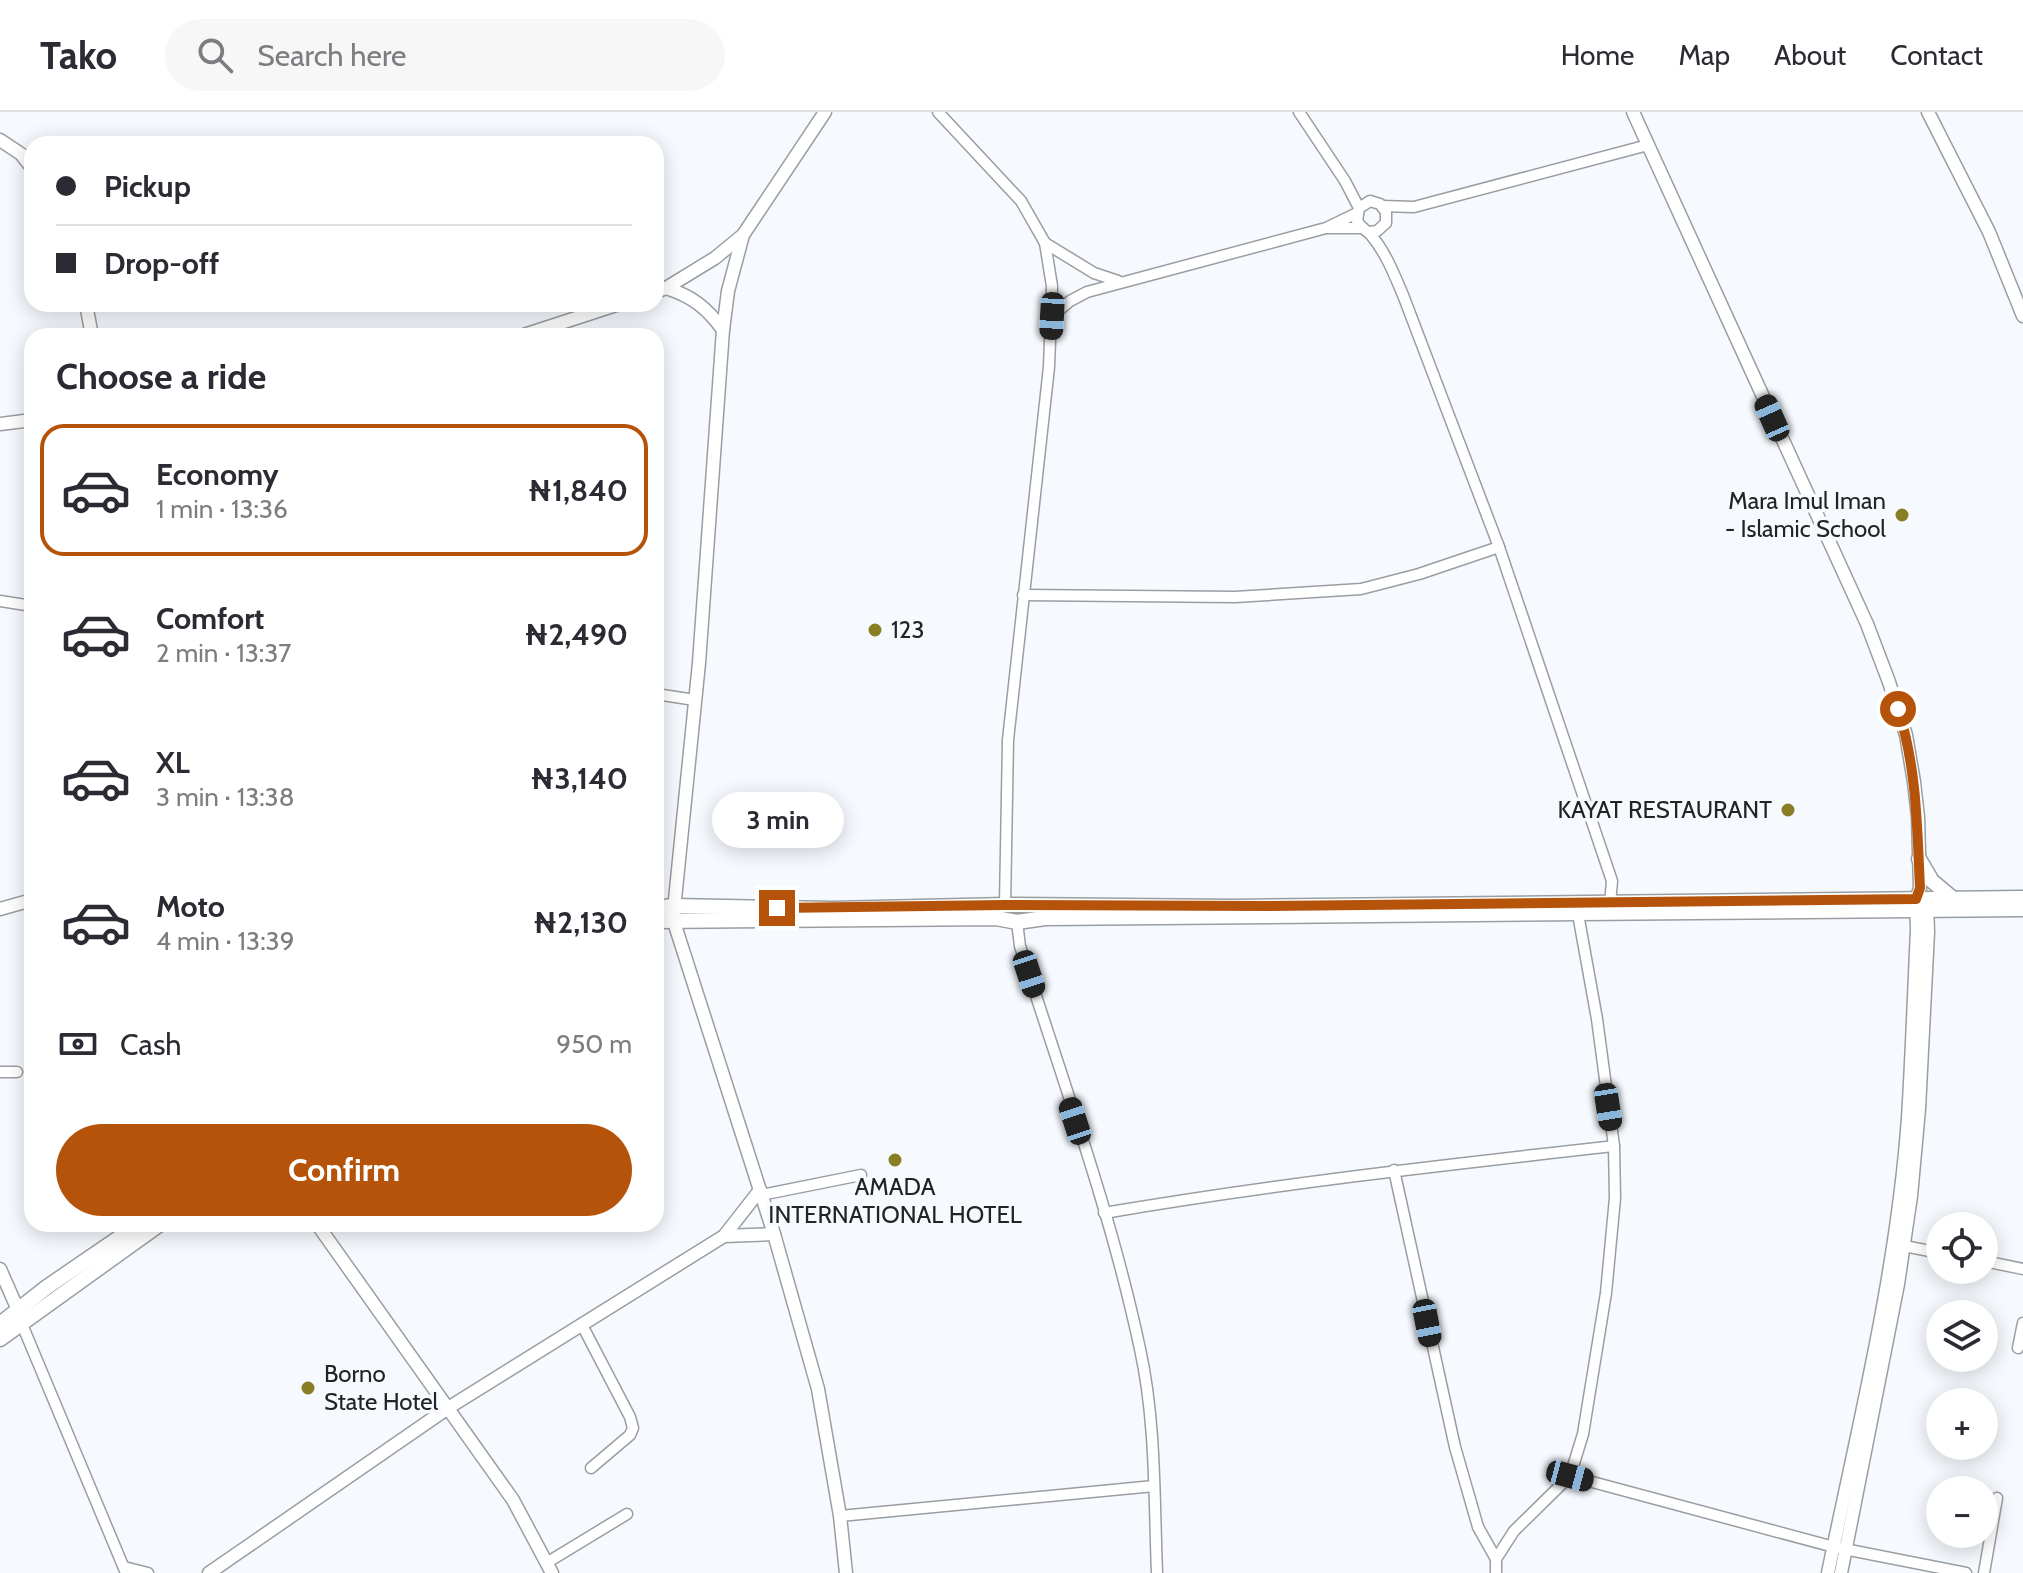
<!DOCTYPE html>
<meta charset="utf-8">
<style>
body{margin:0;font-family:Cabin,sans-serif;background:#f7f7f7;color:#2b2b33;height:100vh;display:flex;flex-direction:column;font-size:30px;white-space:nowrap}
*{box-sizing:border-box;margin:0}
p{font-size:26px;color:#7c7c81}
.icon{flex:none;width:44px;height:44px;fill:none;stroke:currentColor;stroke-width:2;stroke-linecap:round;stroke-linejoin:round}
.map{position:relative;flex:1;overflow:hidden}
.side{position:absolute;left:24px;top:216px;width:640px;height:904px;display:flex;flex-direction:column;background:#fff;border-radius:24px;box-shadow:0 4px 20px #0003}
.side>*{flex:none}
.top-card{position:absolute;left:24px;top:24px;width:640px;height:176px;border-radius:24px;box-shadow:0 4px 20px #0003;display:grid;align-content:center;height:176px;padding:0 32px;background:#fff}
.controls{position:absolute;left:1926px;top:1100px;display:grid;gap:16px}
.controls a{display:grid;place-items:center;width:72px;height:72px;border-radius:50%;background:#fff;box-shadow:0 4px 20px #0003;font-size:40px}
.end{position:absolute;width:36px;height:36px;margin:-18px;border:10px solid #b45309;background:#fff;box-shadow:0 0 0 4px #fff}
.from{border-radius:50%}
.bubble{position:absolute;height:56px;border-radius:28px;background:#fff;box-shadow:0 4px 20px #0003;font-size:26px;font-weight:800;line-height:56px;text-align:center}
.car{position:absolute;width:24px;height:48px;margin:-24px -12px;border-radius:10px;box-shadow:0 0 6px 2px #0007;background:linear-gradient(#222 24%,#8ab4d8 0 40%,#222 0 76%,#8ab4d8 0 86%,#222 0)}
.top-card b{display:flex;align-items:center;gap:28px;height:76px;font-size:30px}
.top-card b+b{border-top:2px solid #e1e1e2}
.top-card i{width:20px;height:20px;background:#2b2b33}
ul{padding:0;list-style:none}
li{display:flex;align-items:center;gap:24px;height:132px;margin:0 16px 12px;padding:0 16px;border:4px solid transparent;border-radius:24px}
li div{flex:1}
li b{display:block;font-size:30px}
li em{font-style:normal;font-weight:800}
li.on{border-color:#b45309}
li>.icon{width:72px;height:72px;stroke-width:1.5}
h2{padding:0 32px;font-size:36px;line-height:96px}
.pay{display:flex;align-items:center;gap:20px;height:88px;padding:0 32px;font-size:30px}
.pay p{margin-inline-start:auto}
.cta{display:flex;gap:16px;margin-top:auto;padding:16px 32px}
.cta a{flex:1;height:92px;border-radius:48px;background:#b45309;color:#fff;font-size:32px;font-weight:800;line-height:92px;text-align:center}
header{display:flex;align-items:center;gap:48px;box-sizing:border-box;height:112px;padding:0 40px;background:#fff;border-bottom:2px solid #e1e1e2}
header strong{font-size:38px}
nav{display:flex;gap:44px;margin-inline-start:auto;font-size:28px}
.search{width:560px;height:72px;background:#f7f7f7;display:flex;align-items:center;gap:20px;box-sizing:border-box;padding:0 28px;border-radius:44px;color:#7c7c81;font-size:30px}
.map>svg:first-child{display:block}
.lines{fill:none;stroke-linecap:round;stroke-linejoin:round}
.minor-casing{stroke:#999ea2;stroke-width:13}
.tertiary-casing{stroke:#999ea2;stroke-width:15}
.secondary-casing{stroke:#999ea2;stroke-width:17}
.minor{stroke:#fff;stroke-width:10}
.tertiary{stroke:#fff;stroke-width:12}
.secondary{stroke:#fff;stroke-width:14}
.route{stroke:#b45309;stroke-width:10}
.poi-dot{fill:#8a7e25;stroke:#f6fafe;stroke-width:3}
.labels{text-anchor:middle;stroke-width:7;stroke-linejoin:round;paint-order:stroke}
.poi-label{font-size:24px;fill:#212324;stroke:#f6fafe;text-anchor:end}
</style>
<header>
<strong>Tako</strong>
<div class="search"><svg class="icon" aria-label="search" viewBox="0 0 24 24"><circle cx="10" cy="10" r="6"/><path d="M15 15l6 6"/></svg>Search here</div>
<nav><a>Home</a><a>Map</a><a>About</a><a>Contact</a></nav>
</header>
<div class="map">
<svg width="2023" height="1461" viewBox="0 0 2023 1461">
<rect width="100%" height="100%" fill="#f6fafe"/>
<g class="lines">
<!-- minor casing -->
<g class="minor-casing">
<g id="minor">
<path d="M938 0 1021 89 1045 131 1052 174 1049 255 1008 628 1005 793"/>
<path d="M1299 0 1345 69 1359 96"/>
<path d="M1382 94 1414 95 1648 33"/>
<path d="M1328 116H1361"/>
<path d="M1369 120 1377 119 1386 111V100L1380 92 1370 89 1359 96 1357 109C1361 116 1366 118 1371 123 1386 141 1394 162 1403 183L1499 435 1612 769 1610 792"/>
<path d="M1045 131 1094 161 1118 169"/>
<path d="M1052 204 1070 189 1087 180 1326 116 1357 101"/>
<path d="M1023 483 1235 485 1361 477 1419 462 1499 435"/>
<path d="M0 489 32 494"/>
<path d="M656 582 695 588"/>
<path d="M1017 810 1020 834C1062 967 1111 1100 1140 1237 1156 1309 1154 1387 1157 1461"/>
<path d="M0 960H17"/>
<path d="M1394 1058 1455 1335 1478 1415 1496 1447"/>
<path d="M761 1083 861 1063"/>
<path d="M1104 1101C1273 1072 1444 1053 1614 1034"/>
<path d="M1899 1133 1940 1141"/>
<path d="M1984 1149 2023 1157"/>
<path d="M21 1210 126 1461"/>
<path d="M582 1213 630 1305 633 1316 630 1323 591 1356"/>
<path d="M2018 1236 2023 1211"/>
<path d="M1570 1364 1834 1435 1966 1461"/>
<path d="M840 1404 1154 1374"/>
<path d="M548 1450 627 1402"/>
<path d="M124 1455 148 1461"/>
<path d="M1496 1461V1447L1514 1419 1570 1364 1583 1322 1606 1181 1615 1086 1614 1034 1597 907 1578 802"/>
<path d="M1984 1461 1997 1386"/>
</g>
</g>
<!-- tertiary casing -->
<g class="tertiary-casing">
<g id="tertiary">
<path d="M1633 0 1867 512 1889 570 1906 623 1914 670 1918 705 1920 776C1914 790 1917 802 1917 818 1914 880 1912 943 1908 1006 1897 1159 1859 1311 1828 1461"/>
<path d="M1928 0 1989 120 2023 204"/>
<path d="M0 28 21 42 32 56"/>
<path d="M743 123 728 179 723 218 699 551 673 807 774 1122 818 1277 840 1404 846 1461"/>
<path d="M666 176C692 184 707 196 723 218"/>
<path d="M656 180 666 176 715 146 743 123 825 0"/>
<path d="M86 192 92 224"/>
<path d="M521 224 619 192"/>
<path d="M0 312 32 308"/>
<path d="M0 797 32 788"/>
<path d="M317 1112 513 1388 552 1461"/>
<path d="M724 1124 774 1122"/>
<path d="M0 1157 18 1198"/>
<path d="M209 1461 448 1296 724 1124 760 1078"/>
<path d="M1841 1461 1898 1172 1911 1084 1919 997 1928 820 1927 790"/>
</g>
</g>
<!-- secondary casing -->
<g class="secondary-casing">
<g id="secondary">
<path d="M1919 747 1932 769 1951 785"/>
<path d="M656 796 673 794 833 797 1005 793 1234 795 2023 786"/>
<path d="M656 809 996 806 1017 810 1045 806 2023 797"/>
<path d="M0 1212 47 1175 139 1112"/>
<path d="M0 1227 160 1112"/>
</g>
</g>
<!-- minor -->
<use href="#minor" class="minor"/>
<!-- tertiary -->
<use href="#tertiary" class="tertiary"/>
<!-- secondary -->
<use href="#secondary" class="secondary"/>
</g>
<g class="lines">
<!-- route -->
<path class="route" d="M777 796 1005 793 1266 794 1916 787 1920 776C1917 715 1917 656 1898 597"/>
</g>
<!-- markers -->
<g class="poi-dot">
<circle cx="1902" cy="403" r="8"/>
<circle cx="875" cy="518" r="8"/>
<circle cx="1788" cy="698" r="8"/>
<circle cx="895" cy="1048" r="8"/>
<circle cx="308" cy="1276" r="8"/>
</g>
<g class="labels">
<!-- poi labels -->
<g class="poi-label">
<text x="1886" y="397">Mara Imul Iman<tspan x="1886" dy="28">- Islamic School</tspan></text>
<text x="891" y="526" text-anchor="start">123</text>
<text x="1772" y="706">KAYAT RESTAURANT</text>
<text x="895" y="1083" text-anchor="middle">AMADA<tspan x="895" dy="28">INTERNATIONAL HOTEL</tspan></text>
<text x="324" y="1270" text-anchor="start">Borno<tspan x="324" dy="28">State Hotel</tspan></text>
</g>
</g>
</svg>
<div class="controls">
<a><svg class="icon" aria-label="locate" viewBox="0 0 24 24"><circle cx="12" cy="12" r="6"/><path d="M12 2v4M12 18v4M2 12h4M18 12h4"/></svg></a>
<a><svg class="icon" aria-label="layers" viewBox="0 0 24 24"><path d="M12 4l9 5-9 5-9-5zM3 14l9 5 9-5"/></svg></a>
<a>+</a>
<a>−</a>
</div>
<i class="end from" style="left:1898px;top:597px"></i>
<i class="end" style="left:777px;top:796px"></i>
<div class="bubble" style="left:712px;top:680px;width:132px">3 min</div>
<i class="car" style="left:1052px;top:204px;rotate:183deg"></i>
<i class="car" style="left:1772px;top:306px;rotate:336deg"></i>
<i class="car" style="left:1029px;top:862px;rotate:162deg"></i>
<i class="car" style="left:1608px;top:995px;rotate:171deg"></i>
<i class="car" style="left:1075px;top:1009px;rotate:342deg"></i>
<i class="car" style="left:1427px;top:1211px;rotate:169deg"></i>
<i class="car" style="left:1570px;top:1364px;rotate:105deg"></i>
<div class="top-card">
<b><i class="from"></i>Pickup</b>
<b><i></i>Drop-off</b>
</div>
<section class="side">
<h2>Choose a ride</h2>
<ul>
<li class="on"><svg class="icon" aria-label="car" viewBox="0 0 24 24"><path d="M5 17H2v-5l4-1 3-4h7l3 4 3 1v5h-3M9 17h6M6 11h13"/><circle cx="7" cy="17" r="2"/><circle cx="17" cy="17" r="2"/></svg><div><b>Economy</b><p>1 min · 13:36</p></div><em>₦1,840</em></li>
<li><svg class="icon" aria-label="car" viewBox="0 0 24 24"><path d="M5 17H2v-5l4-1 3-4h7l3 4 3 1v5h-3M9 17h6M6 11h13"/><circle cx="7" cy="17" r="2"/><circle cx="17" cy="17" r="2"/></svg><div><b>Comfort</b><p>2 min · 13:37</p></div><em>₦2,490</em></li>
<li><svg class="icon" aria-label="car" viewBox="0 0 24 24"><path d="M5 17H2v-5l4-1 3-4h7l3 4 3 1v5h-3M9 17h6M6 11h13"/><circle cx="7" cy="17" r="2"/><circle cx="17" cy="17" r="2"/></svg><div><b>XL</b><p>3 min · 13:38</p></div><em>₦3,140</em></li>
<li><svg class="icon" aria-label="car" viewBox="0 0 24 24"><path d="M5 17H2v-5l4-1 3-4h7l3 4 3 1v5h-3M9 17h6M6 11h13"/><circle cx="7" cy="17" r="2"/><circle cx="17" cy="17" r="2"/></svg><div><b>Moto</b><p>4 min · 13:39</p></div><em>₦2,130</em></li>
</ul>
<div class="pay"><svg class="icon" aria-label="cash" viewBox="0 0 24 24"><path d="M3 7h18v10H3z"/><circle cx="12" cy="12" r="2"/></svg>Cash<p>950 m</p></div>
<div class="cta"><a>Confirm</a></div>
</section>
</div>
